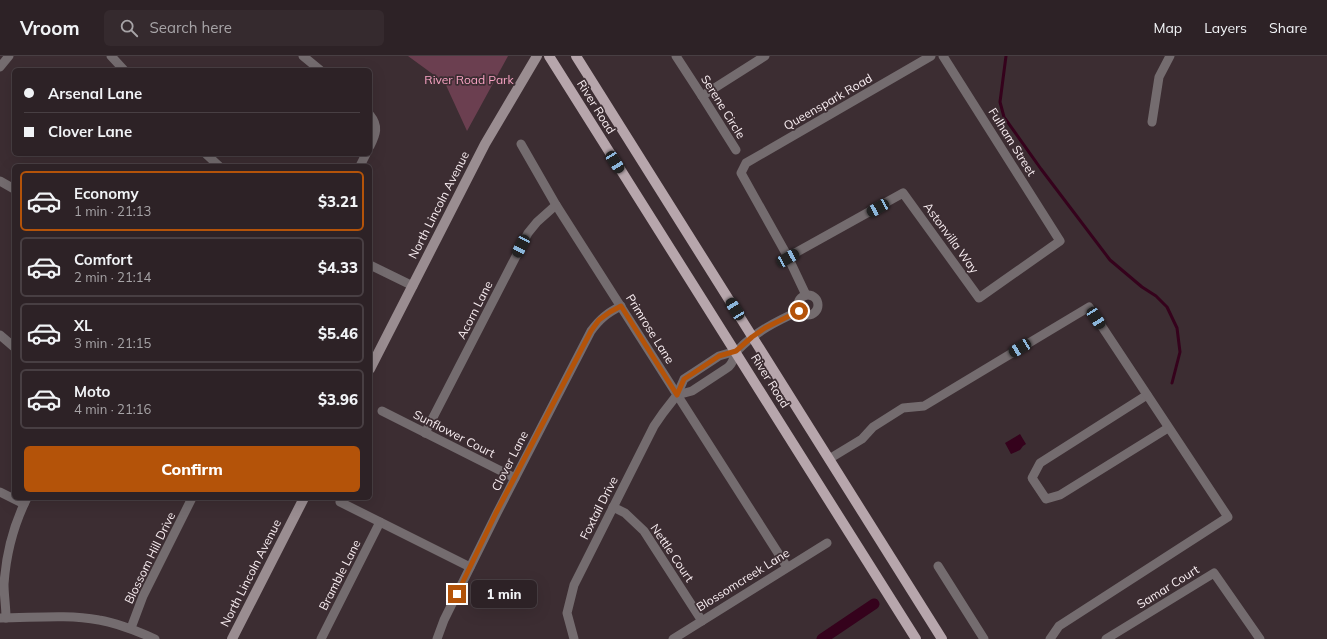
<!DOCTYPE html>
<meta charset="utf-8">
<style>
body{margin:0;font-family:Mulish,sans-serif;background:#352a2e;color:#f1f3f6;height:100vh;display:flex;flex-direction:column;font-size:15px;white-space:nowrap}
*{box-sizing:border-box;margin:0}
p{font-size:13px;color:#a7a4a7}
.icon{flex:none;width:22px;height:22px;fill:none;stroke:currentColor;stroke-width:2;stroke-linecap:round;stroke-linejoin:round}
.map{position:relative;flex:1;overflow:hidden}
.side{position:absolute;left:12px;top:108px;width:360px;height:336px;display:flex;flex-direction:column;background:#2d2226;border-radius:6px;box-shadow:0 4px 16px #0002,0 0 0 1px #483f43}
.side>*{flex:none}
.hud{position:absolute;left:12px;top:12px;width:360px;height:88px;border-radius:6px;box-shadow:0 4px 16px #0002,0 0 0 1px #483f43;display:grid;align-content:center;height:88px;padding:0 12px;background:#2d2226}
.end{position:absolute;width:18px;height:18px;margin:-9px;border:5px solid #b45309;background:#fff;box-shadow:0 0 0 2px #fff}
.from{border-radius:50%}
.bubble{position:absolute;height:28px;border-radius:6px;background:#2d2226;box-shadow:0 4px 16px #0002,0 0 0 1px #483f43;font-size:13px;font-weight:800;line-height:28px;text-align:center}
.car{position:absolute;width:12px;height:24px;margin:-12px -6px;border-radius:5px;box-shadow:0 0 3px 1px #0007;background:linear-gradient(#222 24%,#8ab4d8 0 40%,#222 0 76%,#8ab4d8 0 86%,#222 0)}
.hud b{display:flex;align-items:center;gap:14px;height:38px;font-size:15px}
.hud b+b{border-top:1px solid #483f43}
.hud i{width:10px;height:10px;background:#f1f3f6}
ul{padding:7px 0 0;list-style:none}
li{display:flex;align-items:center;gap:12px;height:60px;margin:0 8px 6px;padding:0 4px;border:2px solid #483f43;border-radius:6px}
li div{flex:1}
li b{display:block;font-size:15px}
li em{font-style:normal;font-weight:800}
li.on{border-color:#b45309}
li>.icon{width:36px;height:36px;stroke-width:1.5}
.primary-button{display:flex;gap:8px;margin-top:auto;padding:8px 12px}
.primary-button a{flex:1;height:46px;border-radius:6px;background:#b45309;color:#fff;font-size:16px;font-weight:800;line-height:46px;text-align:center}
header{display:flex;align-items:center;gap:24px;box-sizing:border-box;height:56px;padding:0 20px;background:#2d2226;border-bottom:1px solid #483f43}
header strong{font-size:19px}
nav{display:flex;gap:22px;margin-inline-start:auto;font-size:14px}
.search{width:280px;height:36px;background:#352a2e;display:flex;align-items:center;gap:10px;box-sizing:border-box;padding:0 14px;border-radius:6px;color:#a7a4a7;font-size:15px}
.map>svg:first-child{display:block}
.green{fill:#6b3f50}
.water{fill:#35021c}
.lines{fill:none;stroke-linecap:round;stroke-linejoin:round}
.stream{stroke:#35021c;stroke-width:3}
.canal{stroke:#35021c;stroke-width:11}
.street{stroke:#746c6f;stroke-width:9}
.secondary{stroke:#9a8d91;stroke-width:10}
.primary{stroke:#b7a6ac;stroke-width:10}
.route{stroke:#b45309;stroke-width:5}
.labels{text-anchor:middle;stroke-width:3.5;stroke-linejoin:round;paint-order:stroke}
.park-label{font-size:12px;fill:#f8a3c3;stroke:#3c2d32}
.street-label{font-size:12px;fill:#f9eef2;stroke:#3c2d32}
</style>
<header>
<strong>Vroom</strong>
<div class="search"><svg class="icon" aria-label="search" viewBox="0 0 24 24"><circle cx="10" cy="10" r="6"/><path d="M15 15l6 6"/></svg>Search here</div>
<nav><a>Map</a><a>Layers</a><a>Share</a></nav>
</header>
<div class="map">
<svg width="1327" height="583" viewBox="0 0 1327 583">
<rect width="100%" height="100%" fill="#3c2d32"/>
<!-- green -->
<path class="green" d="M408 0H508L467 75 445 27Z"/>
<!-- water -->
<path class="water" d="M1020 378 1026 388 1023 390 1020 394 1011 398 1005 387Z"/>
<g class="lines">
<!-- stream -->
<path class="stream" d="M1006 0 1000 46 1004 61 1041 113 1110 204 1142 231 1156 240 1167 251 1177 272 1180 296 1172 327"/>
<!-- canal -->
<path class="canal" d="M822 583 874 548"/>
<!-- street -->
<g class="street">
<path d="M111 0 124 14"/>
<path d="M303 0 320 14"/>
<path d="M676 0 702 40 736 94"/>
<path d="M0 11 9 0"/>
<path d="M702 40 765 0"/>
<path d="M370 59C379 70 376 78 370 90"/>
<path d="M1152 66 1159 21 1170 0"/>
<path d="M521 88 556 149 787 511"/>
<path d="M206 98 219 110"/>
<path d="M360 110 366 98"/>
<path d="M0 125 14 133"/>
<path d="M788 201 903 137 979 242 1060 185 943 0"/>
<path d="M370 209 413 230"/>
<circle cx="808" cy="249" r="10"/>
<path d="M806 239 788 201 741 117 746 107 931 0"/>
<path d="M0 279 14 291"/>
<path d="M677 339 692 335 727 312C735 307 732 300 738 294 755 276 777 265 799 255"/>
<path d="M1147 339 1040 407 1032 422 1046 443 1060 439 1168 372"/>
<path d="M382 355 515 422"/>
<path d="M425 377 528 177 537 166 556 149"/>
<path d="M829 403 862 383 873 371 903 352 924 350 1089 251 1228 461 1059 570 1050 583"/>
<path d="M0 436 24 448"/>
<path d="M340 446 470 511"/>
<path d="M613 451 625 457 644 475 702 565"/>
<path d="M938 510 984 583"/>
<path d="M0 562C33 562 66 558 99 564 118 567 137 575 155 583"/>
<path d="M6 562C6 551 4 539 4 528 6 499 14 468 27 442"/>
<path d="M131 572 143 540 192 442"/>
<path d="M321 583 380 466"/>
<path d="M437 583 444 564 497 457 591 275C600 263 607 257 621 250"/>
<path d="M574 583 567 557 574 529 654 370 663 357 677 339 684 323 719 300 736 295"/>
<path d="M673 583 827 487"/>
<path d="M1106 583 1214 517 1260 583"/>
</g>
<!-- secondary -->
<g class="secondary">
<path d="M370 313 485 88 537 0"/>
<path d="M232 583 304 442"/>
</g>
<!-- primary -->
<g class="primary">
<path d="M549 0 916 583"/>
<path d="M576 0 942 583"/>
</g>
</g>
<g class="lines">
<!-- route -->
<path class="route" d="M457 538 496 457 591 275 599 264 610 256 621 250 677 339 684 323 692 318 719 300 736 295 752 281 765 272 799 255"/>
</g>
<g class="labels">
<!-- park labels -->
<g class="park-label">
<text x="469" y="28">River Road Park</text>
</g>
<!-- street labels -->
<g class="street-label">
<text transform="translate(828 46) rotate(-30)" y="4">Queenspark Road</text>
<text transform="translate(596 51) rotate(58)" y="4">River Road</text>
<text transform="translate(723 51) rotate(58)" y="4">Serene Circle</text>
<text transform="translate(1012 86) rotate(58)" y="4">Fulham Street</text>
<text transform="translate(439 149) rotate(-63)" y="4">North Lincoln Avenue</text>
<text transform="translate(951 182) rotate(54)" y="4">Astonvilla Way</text>
<text transform="translate(475 254) rotate(-63)" y="4">Acorn Lane</text>
<text transform="translate(650 273) rotate(58)" y="4">Primrose Lane</text>
<text transform="translate(770 325) rotate(58)" y="4">River Road</text>
<text transform="translate(454 378) rotate(27)" y="4">Sunflower Court</text>
<text transform="translate(510 405) rotate(-63)" y="4">Clover Lane</text>
<text transform="translate(599 452) rotate(-63)" y="4">Foxtail Drive</text>
<text transform="translate(672 497) rotate(56)" y="4">Nettle Court</text>
<text transform="translate(150 502) rotate(-64)" y="4">Blossom Hill Drive</text>
<text transform="translate(251 517) rotate(-63)" y="4">North Lincoln Avenue</text>
<text transform="translate(340 519) rotate(-63)" y="4">Bramble Lane</text>
<text transform="translate(743 524) rotate(-32)" y="4">Blossomcreek Lane</text>
<text transform="translate(1168 531) rotate(-32)" y="4">Samar Court</text>
</g>
</g>
</svg>
<i class="end from" style="left:799px;top:255px"></i>
<i class="end" style="left:457px;top:538px"></i>
<div class="bubble" style="left:471px;top:524px;width:66px">1 min</div>
<i class="car" style="left:615px;top:106px;rotate:148deg"></i>
<i class="car" style="left:878px;top:152px;rotate:241deg"></i>
<i class="car" style="left:521px;top:190px;rotate:207deg"></i>
<i class="car" style="left:788px;top:202px;rotate:61deg"></i>
<i class="car" style="left:735px;top:253px;rotate:328deg"></i>
<i class="car" style="left:1096px;top:262px;rotate:147deg"></i>
<i class="car" style="left:1020px;top:292px;rotate:239deg"></i>
<div class="hud">
<b><i class="from"></i>Arsenal Lane</b>
<b><i></i>Clover Lane</b>
</div>
<section class="side">
<ul>
<li class="on"><svg class="icon" aria-label="car" viewBox="0 0 24 24"><path d="M5 17H2v-5l4-1 3-4h7l3 4 3 1v5h-3M9 17h6M6 11h13"/><circle cx="7" cy="17" r="2"/><circle cx="17" cy="17" r="2"/></svg><div><b>Economy</b><p>1 min · 21:13</p></div><em>$3.21</em></li>
<li><svg class="icon" aria-label="car" viewBox="0 0 24 24"><path d="M5 17H2v-5l4-1 3-4h7l3 4 3 1v5h-3M9 17h6M6 11h13"/><circle cx="7" cy="17" r="2"/><circle cx="17" cy="17" r="2"/></svg><div><b>Comfort</b><p>2 min · 21:14</p></div><em>$4.33</em></li>
<li><svg class="icon" aria-label="car" viewBox="0 0 24 24"><path d="M5 17H2v-5l4-1 3-4h7l3 4 3 1v5h-3M9 17h6M6 11h13"/><circle cx="7" cy="17" r="2"/><circle cx="17" cy="17" r="2"/></svg><div><b>XL</b><p>3 min · 21:15</p></div><em>$5.46</em></li>
<li><svg class="icon" aria-label="car" viewBox="0 0 24 24"><path d="M5 17H2v-5l4-1 3-4h7l3 4 3 1v5h-3M9 17h6M6 11h13"/><circle cx="7" cy="17" r="2"/><circle cx="17" cy="17" r="2"/></svg><div><b>Moto</b><p>4 min · 21:16</p></div><em>$3.96</em></li>
</ul>
<div class="primary-button"><a>Confirm</a></div>
</section>
</div>
